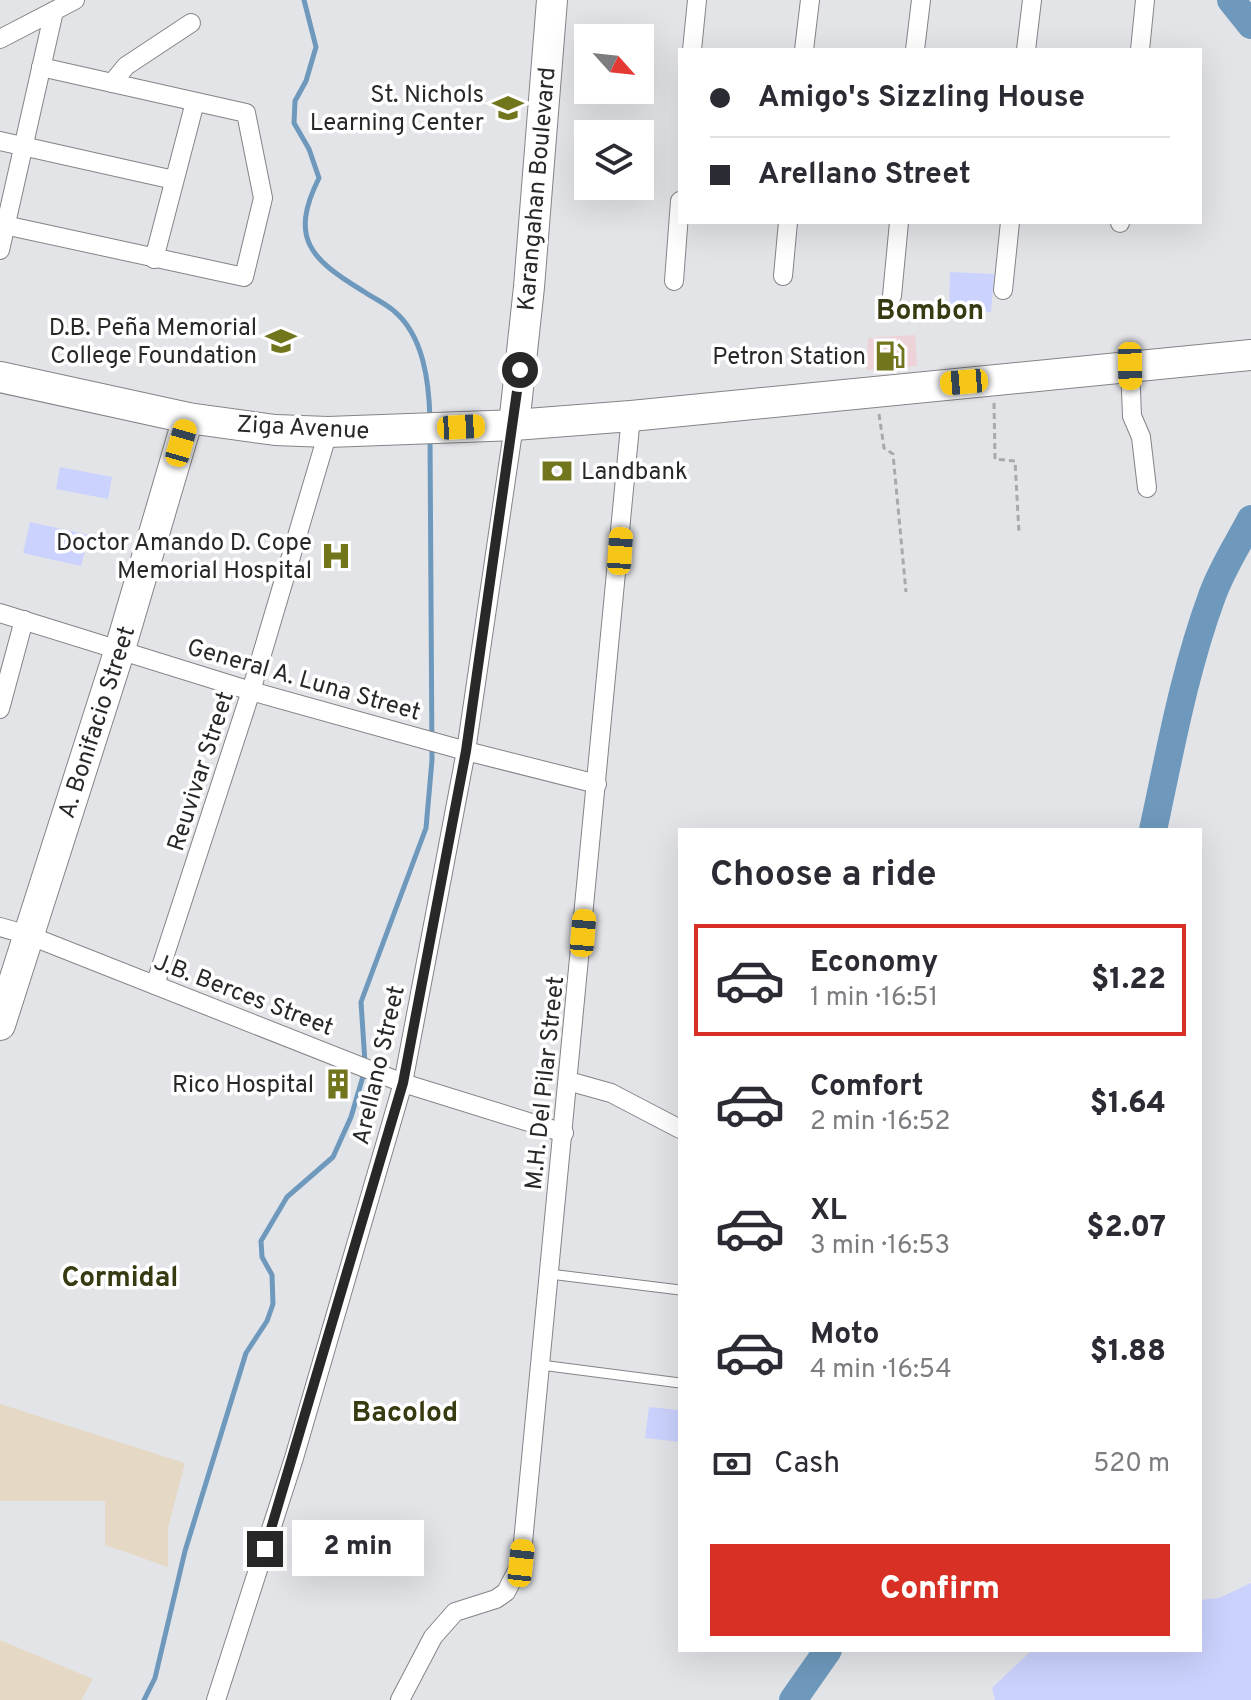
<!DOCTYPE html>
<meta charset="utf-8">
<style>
body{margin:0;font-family:Overpass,sans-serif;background:#f7f7f7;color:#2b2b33;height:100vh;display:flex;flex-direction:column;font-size:30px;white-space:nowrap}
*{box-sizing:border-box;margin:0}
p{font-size:26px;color:#7c7c81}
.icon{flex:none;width:44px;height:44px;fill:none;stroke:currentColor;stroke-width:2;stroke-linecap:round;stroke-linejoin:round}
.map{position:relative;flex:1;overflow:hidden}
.sheet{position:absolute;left:678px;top:828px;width:524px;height:824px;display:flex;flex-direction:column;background:#fff;border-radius:0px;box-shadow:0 8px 32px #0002}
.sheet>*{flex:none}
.hud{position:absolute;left:678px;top:48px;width:524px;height:176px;border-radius:0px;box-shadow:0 8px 32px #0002;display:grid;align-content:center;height:176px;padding:0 32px;background:#fff}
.needle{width:52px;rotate:117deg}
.buttons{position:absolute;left:574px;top:24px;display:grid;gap:16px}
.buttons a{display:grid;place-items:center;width:80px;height:80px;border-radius:0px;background:#fff;box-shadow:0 8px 32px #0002;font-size:40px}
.end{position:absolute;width:36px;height:36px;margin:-18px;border:10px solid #282829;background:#fff;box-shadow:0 0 0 4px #fff}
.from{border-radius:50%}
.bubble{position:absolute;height:56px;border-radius:0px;background:#fff;box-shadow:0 8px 32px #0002;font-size:26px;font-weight:800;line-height:56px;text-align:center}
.car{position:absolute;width:24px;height:48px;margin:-24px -12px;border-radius:10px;box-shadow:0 0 6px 2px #0007;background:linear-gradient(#f5c518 24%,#345 0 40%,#f5c518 0 76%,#345 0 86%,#f5c518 0)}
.hud b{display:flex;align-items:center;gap:28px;height:76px;font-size:30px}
.hud b+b{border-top:2px solid #e1e1e2}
.hud i{width:20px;height:20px;background:#2b2b33}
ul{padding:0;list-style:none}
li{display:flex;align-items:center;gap:24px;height:112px;margin:0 16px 12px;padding:0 16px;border:4px solid transparent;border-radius:0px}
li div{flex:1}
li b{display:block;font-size:30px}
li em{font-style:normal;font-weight:800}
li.selected{border-color:#d93025}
li>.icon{width:72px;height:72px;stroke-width:1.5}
h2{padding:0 32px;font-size:36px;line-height:96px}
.pay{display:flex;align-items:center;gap:20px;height:88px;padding:0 32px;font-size:30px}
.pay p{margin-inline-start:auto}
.cta{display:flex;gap:16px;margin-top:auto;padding:16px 32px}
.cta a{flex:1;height:92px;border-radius:0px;background:#d93025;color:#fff;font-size:32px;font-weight:800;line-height:92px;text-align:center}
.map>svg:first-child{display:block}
.commercial{fill:#edd3d7}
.industrial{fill:#e5d9c5}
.green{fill:#cbd2fd}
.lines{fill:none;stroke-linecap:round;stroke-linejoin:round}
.stream{stroke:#6e99bd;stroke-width:5}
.river{stroke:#6e99bd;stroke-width:28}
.lane-casing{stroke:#848488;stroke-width:11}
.street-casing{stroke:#848488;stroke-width:20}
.primary-casing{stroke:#848488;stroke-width:32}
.path{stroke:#a9a9ad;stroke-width:3;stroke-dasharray:6 4;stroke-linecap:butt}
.lane{stroke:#fff;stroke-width:9}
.street{stroke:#fff;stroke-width:18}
.primary{stroke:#fff;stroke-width:30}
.route{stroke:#282829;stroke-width:10}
.labels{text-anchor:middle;stroke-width:7;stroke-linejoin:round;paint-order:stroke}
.poi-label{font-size:24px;fill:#282829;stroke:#fff;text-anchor:end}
.street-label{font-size:24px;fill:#282829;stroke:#fff}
.quarter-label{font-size:28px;font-weight:bold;fill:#383a11;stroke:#fff}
</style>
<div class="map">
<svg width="1251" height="1700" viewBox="0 0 1251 1700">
<rect width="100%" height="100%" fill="#e3e4e8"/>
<!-- commercial -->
<path class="commercial" d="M915 335 917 366 866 370 868 338Z"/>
<!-- industrial -->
<g class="industrial">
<path d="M0 1404 185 1463 168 1528V1567L105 1545V1501H0Z"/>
<path d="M0 1640 93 1679 81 1700H0Z"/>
</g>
<!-- green -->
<g class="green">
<path d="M950 272 994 274 991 312 949 313Z"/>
<path d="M60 467 112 477 108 499 56 489Z"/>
<path d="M30 522 89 535 81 566 23 553Z"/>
<path d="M649 1407 680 1410V1442L645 1438Z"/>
<path d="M1251 1583V1700H995L992 1688 1032 1650H1200V1600L1219 1598Z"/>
</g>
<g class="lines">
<!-- stream -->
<g class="stream">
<path d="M304 0 316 47 306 81 295 101 294 123 309 149 319 178C289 238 310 259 363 291 373 298 385 303 394 311 424 336 429 383 430 419"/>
<path d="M365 1063 361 1002 426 828 432 760 430 437"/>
<path d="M144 1700 155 1678 185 1551 246 1353 267 1321 273 1304 272 1275 262 1257 261 1241 287 1197 333 1157 351 1117 364 1073"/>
</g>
<!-- river -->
<g class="river">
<path d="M1231 0 1251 25"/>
<path d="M1153 830C1170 752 1184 672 1212 596 1221 570 1238 544 1251 519"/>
<path d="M793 1700 828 1650"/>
</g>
<!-- lane casing -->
<g class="lane-casing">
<g id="lane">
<path d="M550 1274 680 1290"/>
<path d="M541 1365 680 1383"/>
</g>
</g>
<!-- street casing -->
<g class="street-casing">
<g id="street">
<path d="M0 39 75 0"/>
<path d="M692 50 697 0"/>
<path d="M804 50 810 0"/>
<path d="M915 50 921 0"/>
<path d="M1026 50 1032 0"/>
<path d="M1140 50 1145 0"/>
<path d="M112 83 126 66 191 23"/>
<path d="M0 141 174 180"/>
<path d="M1120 223V222"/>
<path d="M0 224 244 277 263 198 246 113 41 67"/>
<path d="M0 250 54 11"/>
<path d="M154 259 195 102"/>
<path d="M783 276 788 222"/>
<path d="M674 281 680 201"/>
<path d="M1003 290 1010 222"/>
<path d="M892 296 899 222"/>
<path d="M1130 366 1132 416 1141 437 1147 488"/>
<path d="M0 613 251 691 466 751 597 784"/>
<path d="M0 709 24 620"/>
<path d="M0 927 28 935 403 1083 564 1133"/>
<path d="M155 985 251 691 328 432"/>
<path d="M568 1081 611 1093 680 1129"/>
<path d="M216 1700 294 1458 403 1083 466 751 514 425"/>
<path d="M400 1700 433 1637 455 1612 496 1599 506 1592 521 1563 631 416"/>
</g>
</g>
<!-- primary casing -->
<g class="primary-casing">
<g id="primary">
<path d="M0 377 188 418 275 430 328 432 514 425 631 416 1251 355"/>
<path d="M514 425 529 287 552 0"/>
<path d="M0 1025 120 649 188 418"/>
</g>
</g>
<!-- path -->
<g class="path">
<path d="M994 403 995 459 1015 461 1019 533"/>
<path d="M879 414 884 448 893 454 906 592"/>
</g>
<!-- lane -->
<use href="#lane" class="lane"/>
<!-- street -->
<use href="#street" class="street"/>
<!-- primary -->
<use href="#primary" class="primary"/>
</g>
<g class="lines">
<!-- route -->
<path class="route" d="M265 1549 403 1083 466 751 520 370"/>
</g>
<!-- icons -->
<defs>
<g id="school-bare" transform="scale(2.4)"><path d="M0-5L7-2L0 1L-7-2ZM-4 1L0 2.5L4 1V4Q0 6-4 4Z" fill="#71751c" stroke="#fff" stroke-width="2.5" paint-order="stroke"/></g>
<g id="university-bare" transform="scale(2.4)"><path d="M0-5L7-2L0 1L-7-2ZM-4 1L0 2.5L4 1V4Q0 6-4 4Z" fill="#71751c" stroke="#fff" stroke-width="2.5" paint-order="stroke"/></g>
<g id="fuel-bare" transform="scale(2.4)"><path d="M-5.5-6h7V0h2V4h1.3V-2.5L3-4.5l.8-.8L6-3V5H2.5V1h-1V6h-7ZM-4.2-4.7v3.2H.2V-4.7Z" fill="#71751c" stroke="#fff" stroke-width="2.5" paint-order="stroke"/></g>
<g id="bank-bare" transform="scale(2.4)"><path d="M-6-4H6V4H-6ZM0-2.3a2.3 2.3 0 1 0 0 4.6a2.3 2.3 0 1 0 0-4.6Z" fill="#71751c" stroke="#fff" stroke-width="2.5" paint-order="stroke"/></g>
<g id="hospital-bare" transform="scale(2.4)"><path d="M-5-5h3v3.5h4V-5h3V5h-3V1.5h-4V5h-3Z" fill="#71751c" stroke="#fff" stroke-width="2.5" paint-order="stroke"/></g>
<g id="building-bare" transform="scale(2.4)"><path d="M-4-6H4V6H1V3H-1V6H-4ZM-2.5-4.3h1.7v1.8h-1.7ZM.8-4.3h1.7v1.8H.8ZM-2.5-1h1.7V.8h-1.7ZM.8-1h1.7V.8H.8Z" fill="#71751c" stroke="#fff" stroke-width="2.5" paint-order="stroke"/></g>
</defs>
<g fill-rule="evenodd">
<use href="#school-bare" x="508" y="108"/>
<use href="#university-bare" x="281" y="341"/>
<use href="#fuel-bare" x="890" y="356"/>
<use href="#bank-bare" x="557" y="471"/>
<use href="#hospital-bare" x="336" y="556"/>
<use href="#building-bare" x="338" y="1084"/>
</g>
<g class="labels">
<!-- poi labels -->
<g class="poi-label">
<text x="484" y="102">St. Nichols<tspan x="484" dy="28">Learning Center</tspan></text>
<text x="257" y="335">D.B. Peña Memorial<tspan x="257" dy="28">College Foundation</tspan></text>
<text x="866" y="364">Petron Station</text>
<text x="581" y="479" text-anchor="start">Landbank</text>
<text x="312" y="550">Doctor Amando D. Cope<tspan x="312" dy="28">Memorial Hospital</tspan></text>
<text x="314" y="1092">Rico Hospital</text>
</g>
<!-- street labels -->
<g class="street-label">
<text transform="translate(536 189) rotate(-85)" y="8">Karangahan Boulevard</text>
<text transform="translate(303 427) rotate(3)" y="8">Ziga Avenue</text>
<text transform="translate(304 679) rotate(16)" y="8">General A. Luna Street</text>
<text transform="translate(96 722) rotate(-72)" y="8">A. Bonifacio Street</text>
<text transform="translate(200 771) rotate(-72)" y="8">Reuvivar Street</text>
<text transform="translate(244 994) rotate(21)" y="8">J.B. Berces Street</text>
<text transform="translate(378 1065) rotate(-77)" y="8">Arellano Street</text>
<text transform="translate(544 1083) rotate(-84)" y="8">M.H. Del Pilar Street</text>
</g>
<!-- quarter labels -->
<g class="quarter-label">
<text x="930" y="319">Bombon</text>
<text x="120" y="1286">Cormidal</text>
<text x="405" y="1421">Bacolod</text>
</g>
</g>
</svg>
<div class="buttons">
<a><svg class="needle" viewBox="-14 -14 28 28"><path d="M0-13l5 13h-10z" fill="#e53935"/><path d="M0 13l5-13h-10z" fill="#7c7c81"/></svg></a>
<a><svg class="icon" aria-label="layers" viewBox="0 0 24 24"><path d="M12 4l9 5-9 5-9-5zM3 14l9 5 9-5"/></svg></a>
</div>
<i class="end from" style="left:520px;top:370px"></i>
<i class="end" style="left:265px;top:1549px"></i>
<div class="bubble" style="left:292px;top:1520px;width:132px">2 min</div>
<i class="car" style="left:1130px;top:366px;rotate:179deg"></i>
<i class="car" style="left:964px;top:382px;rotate:265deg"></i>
<i class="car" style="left:461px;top:427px;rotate:87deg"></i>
<i class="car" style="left:181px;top:443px;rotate:16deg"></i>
<i class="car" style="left:620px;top:551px;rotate:4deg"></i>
<i class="car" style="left:583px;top:933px;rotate:5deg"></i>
<i class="car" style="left:521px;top:1563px;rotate:6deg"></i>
<div class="hud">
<b><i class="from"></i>Amigo's Sizzling House</b>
<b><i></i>Arellano Street</b>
</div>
<section class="sheet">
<h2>Choose a ride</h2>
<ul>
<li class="selected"><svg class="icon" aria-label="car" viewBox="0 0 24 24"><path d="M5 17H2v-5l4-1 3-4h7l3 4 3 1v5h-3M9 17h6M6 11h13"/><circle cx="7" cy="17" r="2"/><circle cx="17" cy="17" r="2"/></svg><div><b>Economy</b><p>1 min · 16:51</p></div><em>$1.22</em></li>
<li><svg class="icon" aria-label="car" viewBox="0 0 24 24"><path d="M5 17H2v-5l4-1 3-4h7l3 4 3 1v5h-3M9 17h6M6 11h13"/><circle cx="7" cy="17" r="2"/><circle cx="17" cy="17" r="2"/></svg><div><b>Comfort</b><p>2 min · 16:52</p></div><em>$1.64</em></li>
<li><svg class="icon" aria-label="car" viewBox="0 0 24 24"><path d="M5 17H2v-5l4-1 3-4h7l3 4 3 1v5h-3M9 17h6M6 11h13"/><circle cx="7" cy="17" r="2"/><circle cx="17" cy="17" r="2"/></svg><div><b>XL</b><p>3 min · 16:53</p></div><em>$2.07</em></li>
<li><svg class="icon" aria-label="car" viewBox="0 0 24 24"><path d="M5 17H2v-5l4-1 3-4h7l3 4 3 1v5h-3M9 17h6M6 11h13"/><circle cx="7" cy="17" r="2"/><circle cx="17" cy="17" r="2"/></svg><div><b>Moto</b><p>4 min · 16:54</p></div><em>$1.88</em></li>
</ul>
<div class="pay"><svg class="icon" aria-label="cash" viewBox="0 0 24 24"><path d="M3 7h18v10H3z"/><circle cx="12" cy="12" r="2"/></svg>Cash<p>520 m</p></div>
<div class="cta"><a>Confirm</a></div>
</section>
</div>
